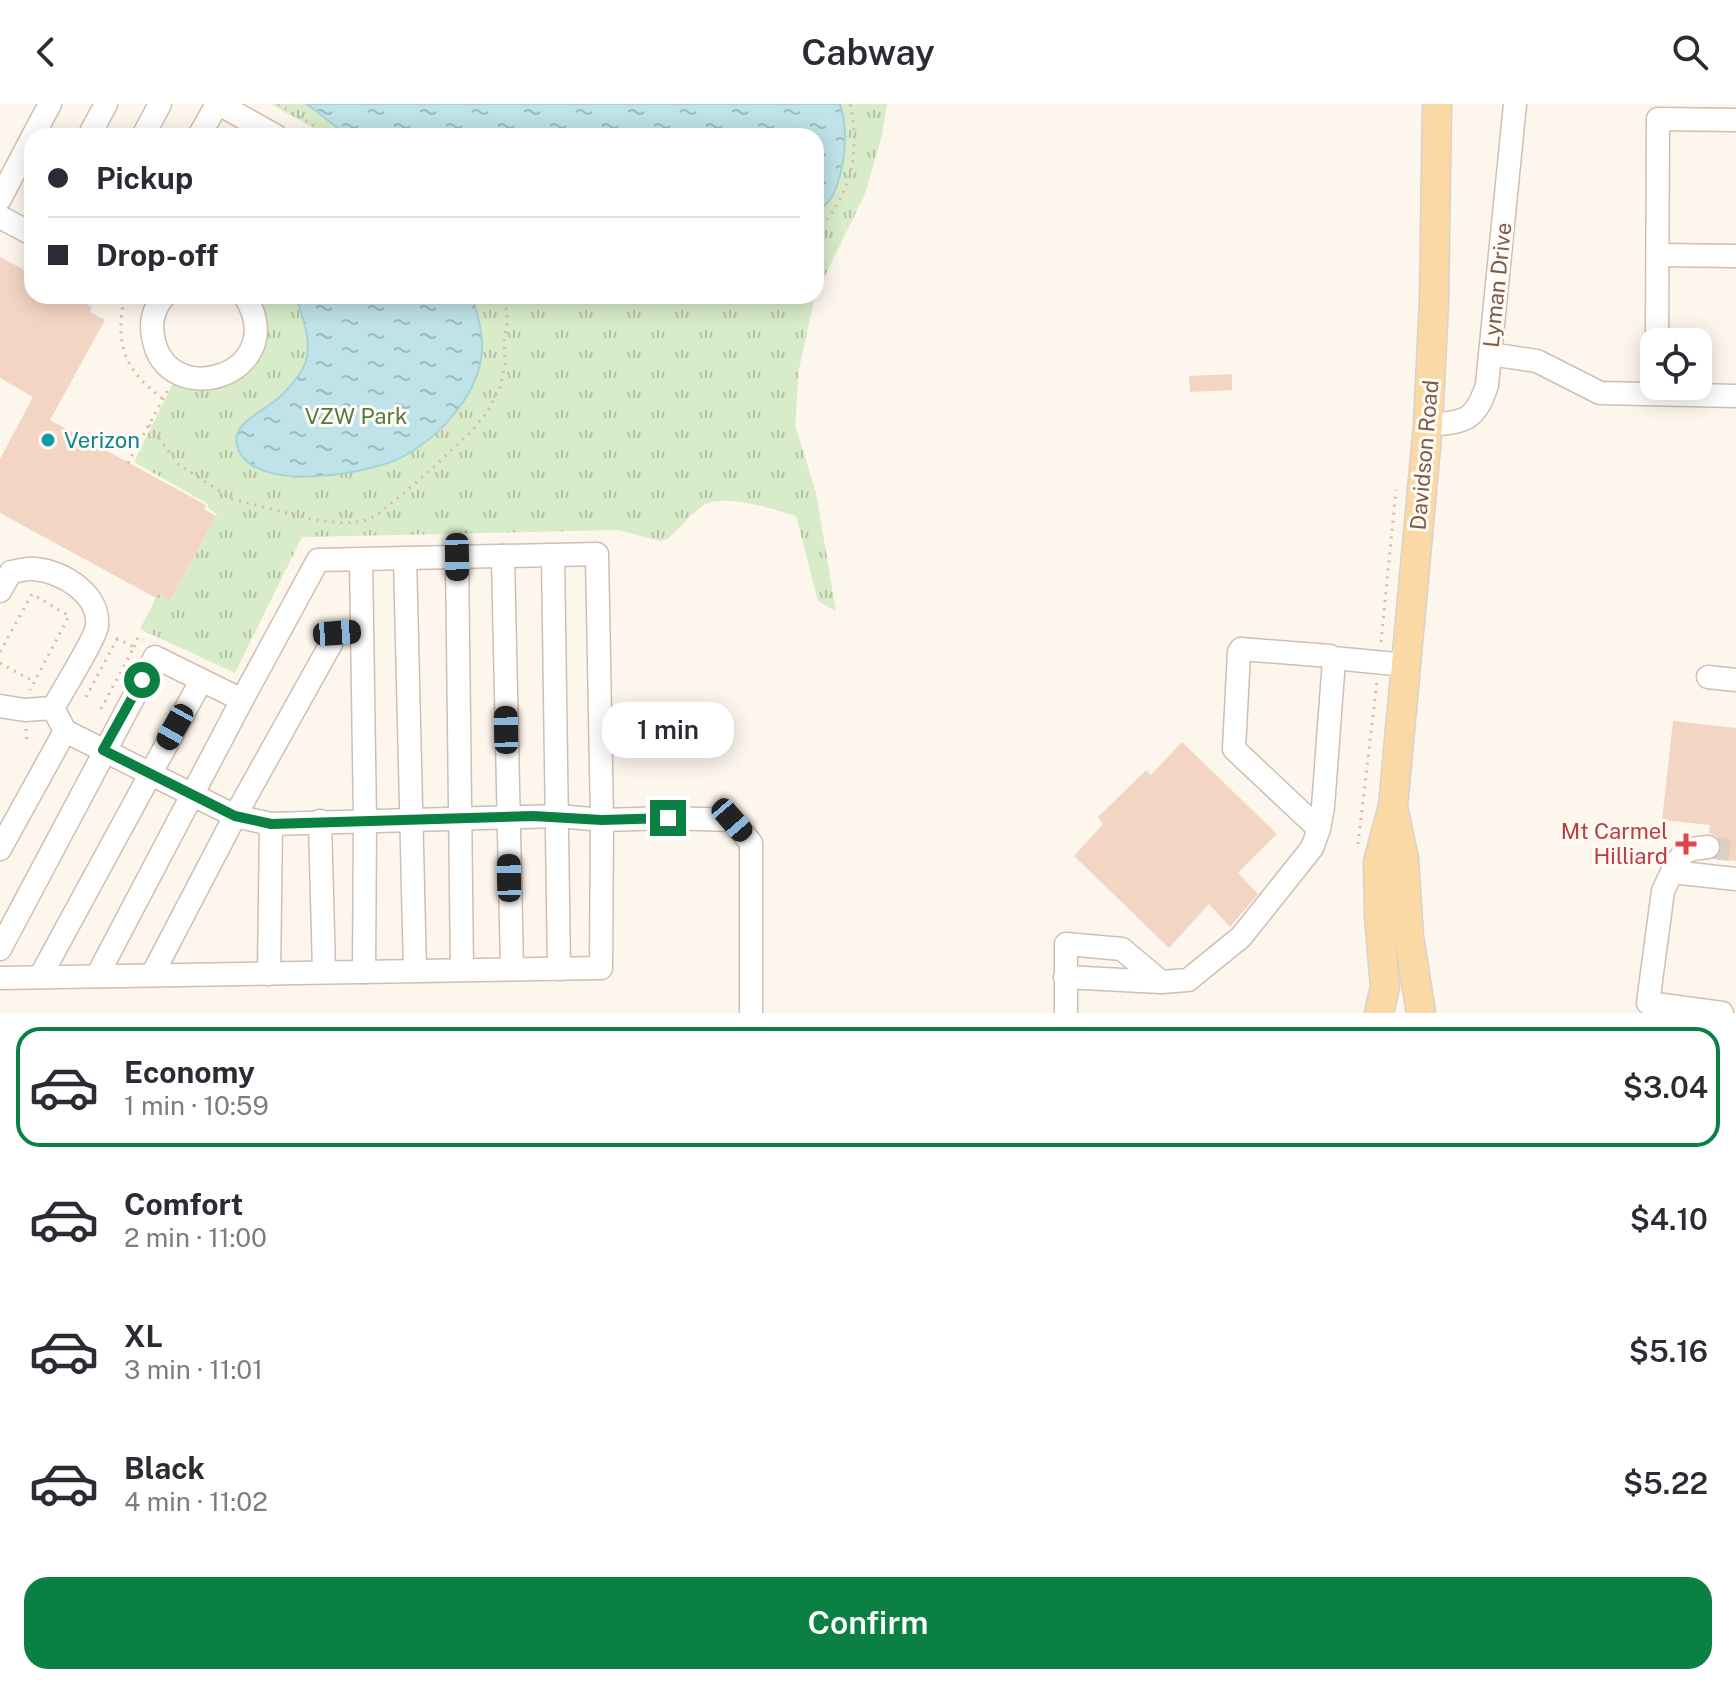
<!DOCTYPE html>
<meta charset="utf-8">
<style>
body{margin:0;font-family:"Public Sans",sans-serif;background:#f7f7f7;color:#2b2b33;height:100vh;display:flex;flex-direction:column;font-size:30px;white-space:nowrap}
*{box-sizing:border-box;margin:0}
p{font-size:26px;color:#7c7c81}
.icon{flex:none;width:44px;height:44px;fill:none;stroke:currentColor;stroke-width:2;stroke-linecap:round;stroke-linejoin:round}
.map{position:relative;height:909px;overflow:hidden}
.drawer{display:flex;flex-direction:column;background:#fff;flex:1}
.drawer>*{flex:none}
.hud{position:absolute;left:24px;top:24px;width:800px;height:176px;border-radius:24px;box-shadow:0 4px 20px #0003;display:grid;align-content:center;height:176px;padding:0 24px;background:#fff}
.tools{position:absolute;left:1640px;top:224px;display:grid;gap:16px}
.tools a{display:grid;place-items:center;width:72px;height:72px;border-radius:16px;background:#fff;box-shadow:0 4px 20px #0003;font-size:40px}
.end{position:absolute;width:36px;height:36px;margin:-18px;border:10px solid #0b8043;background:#fff;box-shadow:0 0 0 4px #fff}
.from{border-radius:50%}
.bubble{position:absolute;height:56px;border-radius:24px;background:#fff;box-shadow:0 4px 20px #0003;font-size:26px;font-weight:600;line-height:56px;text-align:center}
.car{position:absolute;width:24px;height:48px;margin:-24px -12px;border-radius:10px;box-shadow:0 0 6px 2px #0007;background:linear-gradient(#222 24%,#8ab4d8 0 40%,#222 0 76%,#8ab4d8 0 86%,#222 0)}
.hud b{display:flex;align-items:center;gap:28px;height:76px;font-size:30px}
.hud b+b{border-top:2px solid #e1e1e2}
.hud i{width:20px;height:20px;background:#2b2b33}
ul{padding:14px 0 0;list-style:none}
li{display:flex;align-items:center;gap:24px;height:120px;margin:0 16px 12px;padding:0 8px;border:4px solid transparent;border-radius:24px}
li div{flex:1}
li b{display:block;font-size:30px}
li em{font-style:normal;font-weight:600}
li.selected{border-color:#0b8043}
li>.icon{width:72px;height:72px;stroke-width:1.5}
.button{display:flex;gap:16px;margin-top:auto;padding:16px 24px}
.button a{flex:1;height:92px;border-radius:24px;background:#0b8043;color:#fff;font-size:32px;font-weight:600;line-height:92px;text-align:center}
header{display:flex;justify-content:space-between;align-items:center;height:104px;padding:0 24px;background:#fff;font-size:36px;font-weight:600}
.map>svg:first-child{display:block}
.park{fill:url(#park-tufts)}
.water{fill:url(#water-ripples);stroke:#a5d3da;stroke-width:2}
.building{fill:#f3d5c3}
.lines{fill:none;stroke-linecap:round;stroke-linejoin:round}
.minor-tunnel{stroke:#dcd0c4;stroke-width:22;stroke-dasharray:22 11;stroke-linecap:butt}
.minor-casing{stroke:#d1beb0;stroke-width:25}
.major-casing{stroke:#dad1cd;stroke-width:31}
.path{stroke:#d9b8a5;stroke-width:3;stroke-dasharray:2 6;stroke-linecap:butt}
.minor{stroke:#fff;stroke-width:22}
.major{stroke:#fbd9a5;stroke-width:28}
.route{stroke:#0b8043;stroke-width:10}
.culture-dot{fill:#0f9aa8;stroke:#fffaf3;stroke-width:3}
.health-dot{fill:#e0444e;stroke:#fffaf3;stroke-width:3}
.labels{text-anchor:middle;stroke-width:6;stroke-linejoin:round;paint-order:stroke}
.street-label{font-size:22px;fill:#7a5c4d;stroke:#fffaf3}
.park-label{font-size:22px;fill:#537a41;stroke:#fffaf3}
.culture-label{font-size:22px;fill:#0d838f;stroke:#fffaf3;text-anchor:start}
.health-label{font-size:22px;fill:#be3a42;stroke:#fffaf3;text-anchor:end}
</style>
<header><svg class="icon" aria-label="back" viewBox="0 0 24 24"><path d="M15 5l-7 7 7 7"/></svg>Cabway<svg class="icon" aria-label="search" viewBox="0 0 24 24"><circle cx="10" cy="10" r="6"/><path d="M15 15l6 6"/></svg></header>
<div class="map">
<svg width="1736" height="909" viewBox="0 0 1736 909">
<defs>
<pattern id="park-tufts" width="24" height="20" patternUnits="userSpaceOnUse" patternTransform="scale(2)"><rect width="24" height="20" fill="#d8ecc9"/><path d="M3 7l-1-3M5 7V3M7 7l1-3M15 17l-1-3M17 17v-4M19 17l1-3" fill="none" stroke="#b4c2a5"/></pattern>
<pattern id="water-ripples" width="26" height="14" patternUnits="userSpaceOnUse" patternTransform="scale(2)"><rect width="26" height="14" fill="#bfe3e8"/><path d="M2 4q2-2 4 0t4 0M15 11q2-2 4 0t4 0" fill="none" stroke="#a0bbbe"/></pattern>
</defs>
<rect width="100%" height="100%" fill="#fdf6ec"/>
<!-- park -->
<g class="park">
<path d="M271 0H887L882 31 865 90 816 190V32H328Z"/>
<path d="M245 192H815L799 265 795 321 816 389 836 507 818 497 796 412C774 405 727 390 706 400 695 405 678 426 668 435L660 437 618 426 302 433 235 569 140 525 158 490 171 496 217 410 208 404V400L134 358 178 269 196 275 247 253Z"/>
</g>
<!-- water -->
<g class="water">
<path d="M307 0H840C849 27 845 65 833 91 829 98 821 105 816 111V32H348Z"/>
<path d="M296 192H472C477 209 483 228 482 246 480 288 442 331 406 351 374 370 262 389 240 349 225 322 259 310 276 296 286 288 302 270 306 257 312 236 302 213 296 192Z"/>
</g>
<!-- building -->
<g class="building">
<path d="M0 153 32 170V192H72L92 203 90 208 105 216 50 316 206 401 204 405 216 412 170 497 158 490 156 494 0 409V355L33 293 0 274Z"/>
<path d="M1232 270V286L1190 288 1189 272Z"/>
<path d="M1673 617 1736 624V757L1715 755 1720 749 1722 741 1719 734 1709 729 1710 721 1662 716Z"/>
<path d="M1182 638 1277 730 1238 769 1258 790 1230 823 1209 800 1169 844 1074 752 1103 720 1098 713 1146 666 1151 671Z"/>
</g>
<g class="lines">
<!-- minor-tunnel -->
<path class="minor-tunnel" d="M1708 743 1736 747"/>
<!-- minor casing -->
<g class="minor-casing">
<g id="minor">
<path d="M219 0 276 32"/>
<path d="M33 32 50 0"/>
<path d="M89 32 106 0"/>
<path d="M143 32 160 0"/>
<path d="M199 32 217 0"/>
<path d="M0 95 32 34"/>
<path d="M0 113 32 130"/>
<path d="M1658 151 1736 152"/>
<path d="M164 192C154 204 150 217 153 232 165 310 293 271 245 192"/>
<path d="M1657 238 1658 15 1736 16"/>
<path d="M1490 250 1537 257 1600 289 1736 292"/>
<path d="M1428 321C1464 318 1475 318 1487 281L1515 0"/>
<path d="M553 451 559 865"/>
<path d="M503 452 512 865"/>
<path d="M457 453 462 866"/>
<path d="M405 454 415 867"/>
<path d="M361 456 365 717 364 868"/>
<path d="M0 487 11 468C18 467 27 464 35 465 63 468 100 490 97 522 96 533 61 590 53 604L25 606 0 602"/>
<path d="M1333 554 1406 561"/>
<path d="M1708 573 1736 576"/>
<path d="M320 717 324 868"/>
<path d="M0 745 65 627"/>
<path d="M1672 768C1683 747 1684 745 1708 743"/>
<path d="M0 845 155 553 242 596 318 456 597 450 602 716 668 714 732 716 751 739V909"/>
<path d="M269 870 271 720"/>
<path d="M152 871 235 712 337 529 362 528"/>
<path d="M97 872 242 596"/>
<path d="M40 873 201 577"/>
<path d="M1065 873 1161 878"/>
<path d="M0 874 601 864 602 716 558 712 271 720 235 712 65 627 53 604"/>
<path d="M1066 909V840L1122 845 1161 878 1188 876 1241 833 1312 744 1319 725 1323 703 1334 556 1330 552 1241 545 1239 548 1234 645 1319 725"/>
<path d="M1722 909 1648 899 1663 787 1672 768 1736 775"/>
</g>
</g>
<!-- major casing -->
<g class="major-casing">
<g id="major">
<path d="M1394 708 1404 755 1409 833 1421 909"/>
<path d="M1379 909 1385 883 1379 810 1378 758 1393 702 1428 321 1434 197 1437 0"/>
</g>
</g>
<!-- path -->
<g class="path">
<path d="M278 0 322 27 325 32"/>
<path d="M816 128C851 92 861 48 850 0"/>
<path d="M25 167 32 154"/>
<path d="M117 192 124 195C115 243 125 266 163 295"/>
<path d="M149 321 178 360 232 395 315 416 345 419 364 417 376 412 425 371 470 329 488 307 500 283 505 261 504 234 508 216 504 192"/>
<path d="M128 359 168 286"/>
<path d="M1381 538 1396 386"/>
<path d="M134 543 138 533 143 536"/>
<path d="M0 548 32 490 69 512 30 586"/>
<path d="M0 559 33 577"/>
<path d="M86 593 117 535"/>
<path d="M101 605 134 543 116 534"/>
<path d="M26 625 27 637"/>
<path d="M1358 740 1377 577"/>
</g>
<!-- minor -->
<use href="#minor" class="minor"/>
<!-- major -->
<use href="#major" class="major"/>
</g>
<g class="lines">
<!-- route -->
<path class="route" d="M142 576 103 646 235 712 271 720 533 712 602 716 668 714"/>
</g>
<!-- markers -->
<circle class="culture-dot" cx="48" cy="336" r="8"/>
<path class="health-dot" d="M1682 728h8v8h8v8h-8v8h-8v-8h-8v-8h8z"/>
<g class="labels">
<!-- street labels -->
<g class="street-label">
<text transform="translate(1497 181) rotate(-84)" y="8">Lyman Drive</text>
<text transform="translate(1424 351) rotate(-85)" y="8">Davidson Road</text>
</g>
<!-- park labels -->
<g class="park-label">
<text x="356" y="320">VZW Park</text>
</g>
<!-- culture labels -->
<g class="culture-label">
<text x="64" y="344">Verizon</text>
</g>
<!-- health labels -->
<g class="health-label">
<text x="1668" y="735">Mt Carmel<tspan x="1668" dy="25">Hilliard</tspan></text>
</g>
</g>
</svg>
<div class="tools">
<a><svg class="icon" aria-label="locate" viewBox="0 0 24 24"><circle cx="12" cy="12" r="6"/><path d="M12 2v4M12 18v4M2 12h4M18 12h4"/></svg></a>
</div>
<i class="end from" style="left:142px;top:576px"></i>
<i class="end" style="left:668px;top:714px"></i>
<div class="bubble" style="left:602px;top:598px;width:132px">1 min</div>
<i class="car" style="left:457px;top:453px;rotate:179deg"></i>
<i class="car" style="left:337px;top:529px;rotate:86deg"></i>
<i class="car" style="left:175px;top:623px;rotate:209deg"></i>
<i class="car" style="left:506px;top:626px;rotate:359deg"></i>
<i class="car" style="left:732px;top:716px;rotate:139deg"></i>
<i class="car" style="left:509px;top:774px;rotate:359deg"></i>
<div class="hud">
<b><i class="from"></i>Pickup</b>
<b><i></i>Drop-off</b>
</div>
</div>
<section class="drawer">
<ul>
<li class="selected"><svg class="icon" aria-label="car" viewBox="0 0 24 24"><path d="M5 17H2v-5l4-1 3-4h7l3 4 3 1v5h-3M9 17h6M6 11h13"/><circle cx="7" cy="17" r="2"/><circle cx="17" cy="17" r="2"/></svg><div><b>Economy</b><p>1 min · 10:59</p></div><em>$3.04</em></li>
<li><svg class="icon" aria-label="car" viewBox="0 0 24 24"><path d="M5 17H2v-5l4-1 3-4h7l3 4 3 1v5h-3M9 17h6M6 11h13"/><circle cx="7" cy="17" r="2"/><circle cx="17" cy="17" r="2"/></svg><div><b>Comfort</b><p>2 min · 11:00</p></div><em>$4.10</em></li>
<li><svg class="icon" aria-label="car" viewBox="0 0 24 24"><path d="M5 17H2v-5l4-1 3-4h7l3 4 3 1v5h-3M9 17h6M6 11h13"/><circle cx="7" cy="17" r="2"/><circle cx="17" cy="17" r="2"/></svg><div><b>XL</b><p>3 min · 11:01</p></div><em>$5.16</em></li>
<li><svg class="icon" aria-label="car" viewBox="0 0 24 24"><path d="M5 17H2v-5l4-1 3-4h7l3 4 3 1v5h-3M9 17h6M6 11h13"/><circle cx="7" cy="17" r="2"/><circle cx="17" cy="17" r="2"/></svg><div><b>Black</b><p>4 min · 11:02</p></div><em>$5.22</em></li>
</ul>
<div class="button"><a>Confirm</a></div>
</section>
